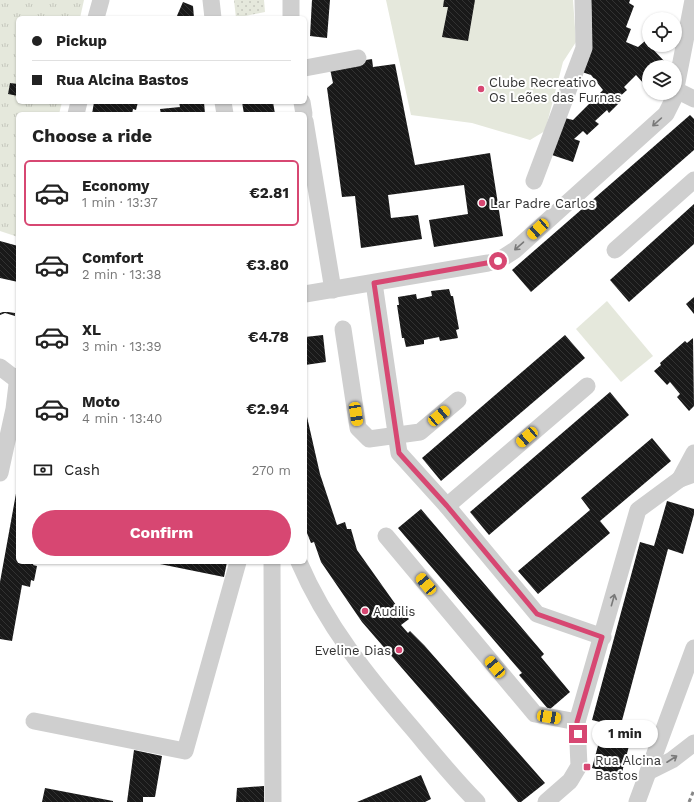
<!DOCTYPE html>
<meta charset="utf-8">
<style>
body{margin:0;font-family:"Work Sans",sans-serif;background:#f6f6f6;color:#222;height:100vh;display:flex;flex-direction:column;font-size:15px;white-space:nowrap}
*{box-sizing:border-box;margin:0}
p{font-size:13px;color:#767676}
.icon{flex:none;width:22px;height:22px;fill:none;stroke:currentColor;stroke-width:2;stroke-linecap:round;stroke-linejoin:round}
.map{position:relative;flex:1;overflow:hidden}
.sheet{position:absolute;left:16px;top:112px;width:291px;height:452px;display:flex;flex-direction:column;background:#fff;border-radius:6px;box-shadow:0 1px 3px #0004}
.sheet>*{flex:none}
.hud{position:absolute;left:16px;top:16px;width:291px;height:88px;border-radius:6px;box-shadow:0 1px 3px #0004;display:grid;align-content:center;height:88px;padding:0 16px;background:#fff}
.buttons{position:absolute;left:642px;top:12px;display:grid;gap:8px}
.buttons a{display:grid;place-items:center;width:40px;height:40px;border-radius:50%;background:#fff;box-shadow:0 1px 3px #0004;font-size:20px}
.end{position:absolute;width:18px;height:18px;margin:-9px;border:5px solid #d74772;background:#fff;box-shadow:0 0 0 2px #fff}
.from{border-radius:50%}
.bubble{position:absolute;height:28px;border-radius:14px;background:#fff;box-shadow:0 1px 3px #0004;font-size:13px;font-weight:700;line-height:28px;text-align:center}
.car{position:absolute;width:12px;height:24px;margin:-12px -6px;border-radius:5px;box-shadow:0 0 3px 1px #0007;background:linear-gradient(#f5c518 24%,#345 0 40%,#f5c518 0 76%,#345 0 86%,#f5c518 0)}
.hud b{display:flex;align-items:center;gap:14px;height:38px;font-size:15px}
.hud b+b{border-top:1px solid #e0e0e0}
.hud i{width:10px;height:10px;background:#222}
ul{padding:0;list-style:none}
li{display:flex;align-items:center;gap:12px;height:66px;margin:0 8px 6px;padding:0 8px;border:2px solid transparent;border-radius:6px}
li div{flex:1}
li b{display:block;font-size:15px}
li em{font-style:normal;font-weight:700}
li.selected{border-color:#d74772}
li>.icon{width:36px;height:36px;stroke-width:1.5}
h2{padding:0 16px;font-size:18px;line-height:48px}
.pay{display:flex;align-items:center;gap:10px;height:44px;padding:0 16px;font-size:15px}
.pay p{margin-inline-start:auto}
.cta{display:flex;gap:8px;margin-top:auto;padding:8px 16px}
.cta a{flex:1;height:46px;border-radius:24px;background:#d74772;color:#fff;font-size:16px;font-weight:700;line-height:46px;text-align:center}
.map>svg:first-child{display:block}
.grass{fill:url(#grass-dots)}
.park{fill:url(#park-tufts)}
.pitch{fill:#e5e8dc}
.building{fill:url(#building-back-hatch)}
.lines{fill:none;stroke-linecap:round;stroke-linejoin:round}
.minor{stroke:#cfcfcf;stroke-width:17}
.rail{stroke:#878787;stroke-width:3;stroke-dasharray:4 3;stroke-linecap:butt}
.oneway{stroke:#797979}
.route{stroke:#d74772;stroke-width:5}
.poi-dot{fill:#d74772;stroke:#fff;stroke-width:1.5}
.labels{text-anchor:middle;stroke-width:4;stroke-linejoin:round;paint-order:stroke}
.poi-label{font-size:13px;fill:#323232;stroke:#fff;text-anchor:start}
</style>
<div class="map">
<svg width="694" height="802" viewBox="0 0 694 802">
<defs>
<pattern id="grass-dots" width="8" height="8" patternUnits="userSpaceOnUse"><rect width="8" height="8" fill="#e5e8dc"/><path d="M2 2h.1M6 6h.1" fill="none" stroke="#c5c7bd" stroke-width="1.8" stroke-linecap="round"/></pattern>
<pattern id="park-tufts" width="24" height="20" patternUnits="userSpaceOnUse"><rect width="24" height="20" fill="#e5e8dc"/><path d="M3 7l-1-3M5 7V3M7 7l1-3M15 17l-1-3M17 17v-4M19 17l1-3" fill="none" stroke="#c5c7bd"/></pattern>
<pattern id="building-back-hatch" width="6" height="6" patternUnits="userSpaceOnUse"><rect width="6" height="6" fill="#191919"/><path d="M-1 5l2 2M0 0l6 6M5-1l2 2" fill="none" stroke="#323232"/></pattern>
</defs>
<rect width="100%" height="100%" fill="#fff"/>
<!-- grass -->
<path class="grass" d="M234 0H264L265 12 236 18Z"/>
<!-- park -->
<path class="park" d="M0 0H84L80 18H18V102H62L59 114H18V237L0 231Z"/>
<!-- pitch -->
<g class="pitch">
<path d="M386 0H573L576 42 563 62 545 131 530 140 472 123 411 115Z"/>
<path d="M607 301 653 356 621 382 576 329Z"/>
</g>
<!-- building -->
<g class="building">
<path d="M312 0H330L327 38 310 36Z"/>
<path d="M444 0H475L468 41 442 37 448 7H443Z"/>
<path d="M591 0H630L629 3 634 6 626 27 631 29 626 42 638 47 645 41 667 64 663 67H649V81L645 85 636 75 624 87 627 90 617 99 620 102 609 113 607 110 595 121 599 124 587 135 583 131 574 139 580 141 573 162 552 155 565 118 573 120 603 90 591 75 582 72 592 43Z"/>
<path d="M183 2 193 6 194 18H176Z"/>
<path d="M372 59 373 67 395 64 415 165 490 153 503 236 434 247 429 220 468 214 464 185 388 195 391 218 418 215 422 239 361 248 355 196 342 197 327 88 333 83 330 69 336 65Z"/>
<path d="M10 83 18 84V96L8 94Z"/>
<path d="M94 102H138L136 110 133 109 132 114H92Z"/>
<path d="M179 102H204L205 114H161L160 109 180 107Z"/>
<path d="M242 102H273L275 114H244Z"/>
<path d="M690 115 694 119V150L531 292 512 270Z"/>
<path d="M694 204V244L629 302 610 280Z"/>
<path d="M0 241 18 246V282L0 278Z"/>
<path d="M449 289 451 296H453L459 329 456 330 458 338 440 341 439 337 424 340V344L406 347 404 338H402L397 305H399L398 297 416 294 417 299 432 296 431 291Z"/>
<path d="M694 297V314L686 304Z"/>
<path d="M3 312H8L15 313V316L5 313 0 315V313Z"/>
<path d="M323 335 326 362 305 365V337Z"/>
<path d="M565 335 585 358 441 481 422 458Z"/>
<path d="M693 338 694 406 689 411 677 397 680 394 670 382 667 385 654 371 661 365 660 363 685 341 687 343Z"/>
<path d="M610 392 629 415 489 535 470 512Z"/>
<path d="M305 408 320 474 337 525 345 522 347 529H351L357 550 396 605 409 619 401 625 408 633 410 631 424 645 545 783 521 802H518L362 622 321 562 314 542 311 543 305 528Z"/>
<path d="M652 438 671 461 600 521 610 533 538 594 518 571 590 510 581 498Z"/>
<path d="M17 488 18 562H34L33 565 37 566 34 581 31 580 30 587 22 585 12 641 0 639V582Z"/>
<path d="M667 501 694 509V514L683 554 668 549 620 728 633 731 621 776 592 768 604 723 592 720 640 542 654 546Z"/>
<path d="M421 509 544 654 541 657 570 692 549 710 519 675 522 673 398 528Z"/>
<path d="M150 562H227L224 577Z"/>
<path d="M134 750 162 756 155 797H143V802H127Z"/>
<path d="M421 775 431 799 425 802H357Z"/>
<path d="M264 786V802H236L237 788Z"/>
<path d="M45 788 113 801V802H42Z"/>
</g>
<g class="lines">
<!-- minor -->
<g class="minor">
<path d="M211 0 213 18"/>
<path d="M291 0V18"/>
<path d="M96 18 101 0"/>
<path d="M305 68 358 58"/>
<path d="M676 90 694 99"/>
<path d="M223 102 225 114"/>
<path d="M302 102 304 114"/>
<path d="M76 114 79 102"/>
<path d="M305 121 333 290"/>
<path d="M534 181 584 48 583 0"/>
<path d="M615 250 694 180"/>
<path d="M374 283 399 453 447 506 537 614 603 637"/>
<path d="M305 294 488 263 498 261 515 250 666 114 674 98 693 0"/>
<path d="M343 329 358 428 369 439 420 432 458 400"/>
<path d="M0 367 17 380"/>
<path d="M0 473 14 409 18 376"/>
<path d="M680 479 694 453"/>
<path d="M447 506 587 386"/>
<path d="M386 536 535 714 577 722"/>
<path d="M272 562 273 802"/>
<path d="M299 562C326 625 368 677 413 729 434 754 454 779 477 802"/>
<path d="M34 721 185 751 238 562"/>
<path d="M648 772 672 760 694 743"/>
<path d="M546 802 570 781 579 766 577 722 638 510 680 479 694 474"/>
<path d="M637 802 694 648"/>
</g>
<!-- rail -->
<path class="rail" d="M689 802 694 790"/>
</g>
<!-- one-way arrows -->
<defs><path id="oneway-shaft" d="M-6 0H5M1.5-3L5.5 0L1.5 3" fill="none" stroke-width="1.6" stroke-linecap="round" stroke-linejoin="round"/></defs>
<g class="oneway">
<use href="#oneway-shaft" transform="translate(657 122) rotate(138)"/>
<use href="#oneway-shaft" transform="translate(519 246) rotate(139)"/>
<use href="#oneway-shaft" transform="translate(613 600) rotate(-74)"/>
<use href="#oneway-shaft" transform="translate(672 759) rotate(-33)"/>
</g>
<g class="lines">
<!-- route -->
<path class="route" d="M498 261 374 283 399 453 447 506 537 614 602 637 577 722 578 734"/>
</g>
<!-- markers -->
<g class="poi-dot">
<circle cx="481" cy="89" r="4"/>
<circle cx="482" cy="203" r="4"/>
<circle cx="365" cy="611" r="4"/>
<circle cx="399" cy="650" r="4"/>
<rect x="583" y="763" width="8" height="8" rx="2"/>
</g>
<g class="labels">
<!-- poi labels -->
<g class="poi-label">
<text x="489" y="87">Clube Recreativo<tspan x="489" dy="15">Os Leões das Furnas</tspan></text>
<text x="490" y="208">Lar Padre Carlos</text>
<text x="373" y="616">Audilis</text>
<text x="391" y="655" text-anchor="end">Eveline Dias</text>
<text x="595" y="765">Rua Alcina<tspan x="595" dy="15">Bastos</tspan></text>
</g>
</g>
</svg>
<div class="buttons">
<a><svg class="icon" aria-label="locate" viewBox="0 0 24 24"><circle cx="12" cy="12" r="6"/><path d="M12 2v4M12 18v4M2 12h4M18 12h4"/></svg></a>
<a><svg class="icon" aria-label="layers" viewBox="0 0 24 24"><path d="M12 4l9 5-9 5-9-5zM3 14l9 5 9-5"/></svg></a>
</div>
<i class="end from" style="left:498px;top:261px"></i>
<i class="end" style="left:578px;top:734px"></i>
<div class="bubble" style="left:592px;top:720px;width:66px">1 min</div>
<i class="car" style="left:538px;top:229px;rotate:228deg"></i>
<i class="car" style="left:356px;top:414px;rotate:171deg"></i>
<i class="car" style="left:439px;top:416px;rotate:50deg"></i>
<i class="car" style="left:527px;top:437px;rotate:229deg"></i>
<i class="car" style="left:426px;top:584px;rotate:320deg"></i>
<i class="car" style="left:495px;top:667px;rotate:320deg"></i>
<i class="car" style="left:549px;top:717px;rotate:100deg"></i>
<div class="hud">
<b><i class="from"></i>Pickup</b>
<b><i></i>Rua Alcina Bastos</b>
</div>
<section class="sheet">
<h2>Choose a ride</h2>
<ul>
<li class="selected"><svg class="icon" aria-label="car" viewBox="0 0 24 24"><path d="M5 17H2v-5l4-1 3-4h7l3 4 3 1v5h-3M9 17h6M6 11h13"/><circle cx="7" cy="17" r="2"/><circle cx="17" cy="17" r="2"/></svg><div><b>Economy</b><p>1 min · 13:37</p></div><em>€2.81</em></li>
<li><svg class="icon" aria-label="car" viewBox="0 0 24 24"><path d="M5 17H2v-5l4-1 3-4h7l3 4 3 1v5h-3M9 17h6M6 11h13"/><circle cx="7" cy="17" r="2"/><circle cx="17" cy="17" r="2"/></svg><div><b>Comfort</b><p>2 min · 13:38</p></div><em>€3.80</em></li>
<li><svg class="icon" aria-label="car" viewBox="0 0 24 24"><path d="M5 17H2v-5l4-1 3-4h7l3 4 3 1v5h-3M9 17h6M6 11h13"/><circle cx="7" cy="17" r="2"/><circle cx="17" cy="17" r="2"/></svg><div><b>XL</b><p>3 min · 13:39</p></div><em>€4.78</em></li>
<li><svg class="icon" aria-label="car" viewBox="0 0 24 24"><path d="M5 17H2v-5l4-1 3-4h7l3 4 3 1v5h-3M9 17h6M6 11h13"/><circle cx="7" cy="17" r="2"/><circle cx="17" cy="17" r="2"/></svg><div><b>Moto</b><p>4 min · 13:40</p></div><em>€2.94</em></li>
</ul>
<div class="pay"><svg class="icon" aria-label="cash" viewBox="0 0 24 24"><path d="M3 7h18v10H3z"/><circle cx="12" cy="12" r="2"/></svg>Cash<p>270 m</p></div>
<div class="cta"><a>Confirm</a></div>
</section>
</div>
